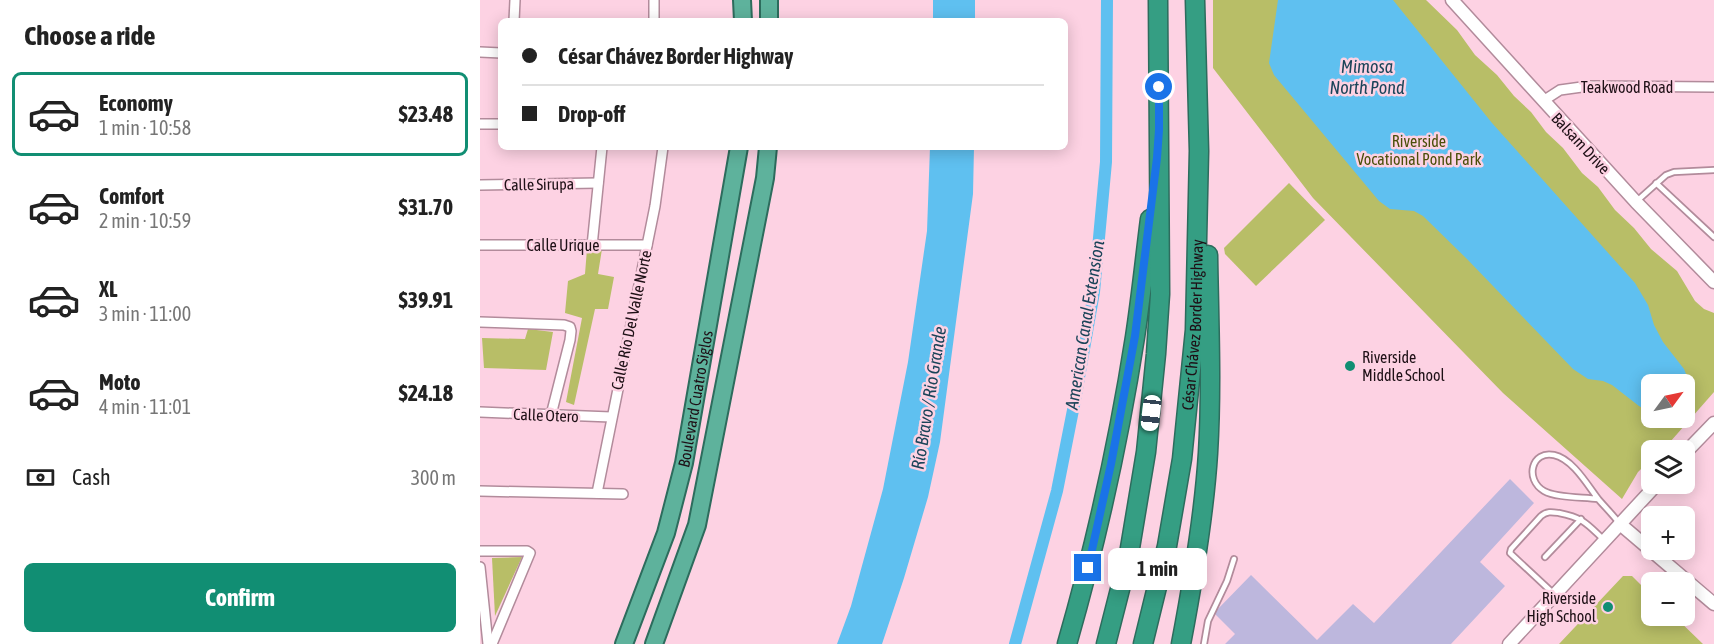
<!DOCTYPE html>
<meta charset="utf-8">
<style>
body{margin:0;font-family:"Asap Condensed",sans-serif;background:#f6f6f6;color:#222;height:100vh;display:flex;flex-direction:column;font-size:22px;white-space:nowrap}
*{box-sizing:border-box;margin:0}
p{font-size:20px;color:#767676}
.icon{flex:none;width:33px;height:33px;fill:none;stroke:currentColor;stroke-width:2;stroke-linecap:round;stroke-linejoin:round}
.map{position:relative;flex:1;overflow:hidden}
.sheet{display:flex;flex-direction:column;background:#fff;width:480px}
.sheet>*{flex:none}
.guide{position:absolute;left:18px;top:18px;width:570px;height:132px;border-radius:9px;box-shadow:0 3px 15px #0003;display:grid;align-content:center;height:132px;padding:0 24px;background:#fff}
.needle{width:39px;rotate:57deg}
.tools{position:absolute;left:1161px;top:374px;display:grid;gap:12px}
.tools a{display:grid;place-items:center;width:54px;height:54px;border-radius:9px;background:#fff;box-shadow:0 3px 15px #0003;font-size:30px}
.end{position:absolute;width:27px;height:27px;margin:-14px;border:8px solid #1a73e8;background:#fff;box-shadow:0 0 0 3px #fff}
.from{border-radius:50%}
.bubble{position:absolute;height:42px;border-radius:9px;background:#fff;box-shadow:0 3px 15px #0003;font-size:20px;font-weight:700;line-height:42px;text-align:center}
.car{position:absolute;width:18px;height:36px;margin:-18px -9px;border-radius:8px;box-shadow:0 0 4px 2px #0007;background:linear-gradient(#fff 24%,#345 0 40%,#fff 0 76%,#345 0 86%,#fff 0)}
.guide b{display:flex;align-items:center;gap:21px;height:57px;font-size:22px}
.guide b+b{border-top:2px solid #e0e0e0}
.guide i{width:15px;height:15px;background:#222}
ul{padding:0;list-style:none}
li{display:flex;align-items:center;gap:18px;height:84px;margin:0 12px 9px;padding:0 12px;border:3px solid transparent;border-radius:9px}
li div{flex:1}
li b{display:block;font-size:22px}
li em{font-style:normal;font-weight:700}
li.on{border-color:#118e73}
li>.icon{width:54px;height:54px;stroke-width:1.5}
h2{padding:0 24px;font-size:27px;line-height:72px}
.pay{display:flex;align-items:center;gap:15px;height:66px;padding:0 24px;font-size:22px}
.pay p{margin-inline-start:auto}
.primary-button{display:flex;gap:12px;margin-top:auto;padding:12px 24px}
.primary-button a{flex:1;height:69px;border-radius:9px;background:#118e73;color:#fff;font-size:24px;font-weight:700;line-height:69px;text-align:center}
main{display:flex;flex:1;min-height:0}
.map>svg:first-child{display:block}
.green{fill:#b8be67;fill-rule:evenodd}
.water{fill:#5fc0f0}
.lines{fill:none;stroke-linecap:round;stroke-linejoin:round}
.canal{stroke:#5fc0f0;stroke-width:12}
.building{fill:#bdb7dd}
.service-casing{stroke:#b28b9b;stroke-width:8}
.minor-casing{stroke:#b28b9b;stroke-width:12}
.tertiary-casing{stroke:#b28b9b;stroke-width:15}
.trunk-casing{stroke:#2d6c5d;stroke-width:20}
.motorway-casing{stroke:#2d6c5d;stroke-width:21}
.service{stroke:#fff;stroke-width:4.5}
.minor{stroke:#fff;stroke-width:9}
.tertiary{stroke:#fff;stroke-width:12}
.trunk{stroke:#5eb29c;stroke-width:16}
.motorway{stroke:#359e83;stroke-width:18}
.route{stroke:#1a73e8;stroke-width:8}
.poi-dot{fill:#118e73;stroke:#fdd2e3;stroke-width:2}
.labels{text-anchor:middle;stroke-width:5;stroke-linejoin:round;paint-order:stroke}
.street-label{font-size:16px;fill:#1e1016;stroke:#fdd2e3}
.park-label{font-size:16px;fill:#4b4f09;stroke:#fdd2e3}
.poi-label{font-size:16px;fill:#1e1016;stroke:#fdd2e3;text-anchor:start}
.water-label{font-size:18px;font-style:italic;fill:#1b4459;stroke:#fdd2e3}
</style>
<main>
<section class="sheet">
<h2>Choose a ride</h2>
<ul>
<li class="on"><svg class="icon" aria-label="car" viewBox="0 0 24 24"><path d="M5 17H2v-5l4-1 3-4h7l3 4 3 1v5h-3M9 17h6M6 11h13"/><circle cx="7" cy="17" r="2"/><circle cx="17" cy="17" r="2"/></svg><div><b>Economy</b><p>1 min · 10:58</p></div><em>$23.48</em></li>
<li><svg class="icon" aria-label="car" viewBox="0 0 24 24"><path d="M5 17H2v-5l4-1 3-4h7l3 4 3 1v5h-3M9 17h6M6 11h13"/><circle cx="7" cy="17" r="2"/><circle cx="17" cy="17" r="2"/></svg><div><b>Comfort</b><p>2 min · 10:59</p></div><em>$31.70</em></li>
<li><svg class="icon" aria-label="car" viewBox="0 0 24 24"><path d="M5 17H2v-5l4-1 3-4h7l3 4 3 1v5h-3M9 17h6M6 11h13"/><circle cx="7" cy="17" r="2"/><circle cx="17" cy="17" r="2"/></svg><div><b>XL</b><p>3 min · 11:00</p></div><em>$39.91</em></li>
<li><svg class="icon" aria-label="car" viewBox="0 0 24 24"><path d="M5 17H2v-5l4-1 3-4h7l3 4 3 1v5h-3M9 17h6M6 11h13"/><circle cx="7" cy="17" r="2"/><circle cx="17" cy="17" r="2"/></svg><div><b>Moto</b><p>4 min · 11:01</p></div><em>$24.18</em></li>
</ul>
<div class="pay"><svg class="icon" aria-label="cash" viewBox="0 0 24 24"><path d="M3 7h18v10H3z"/><circle cx="12" cy="12" r="2"/></svg>Cash<p>300 m</p></div>
<div class="primary-button"><a>Confirm</a></div>
</section>
<div class="map">
<svg width="1234" height="644" viewBox="0 0 1234 644">
<rect width="100%" height="100%" fill="#fdd2e3"/>
<!-- green -->
<g class="green">
<path d="M733 0H946L977 30 995 55 1017 75 1034 96 1051 112 1066 132 1083 148 1102 173 1118 187 1135 210 1154 228 1171 249 1197 271 1215 301 1224 309 1234 313V392L1183 450H1172L1171 459 1158 472 1142 499 1023 393 833 198 733 68ZM1172 384H1204V417H1172Z"/>
<path d="M809 183 845 220 776 286 745 254 744 248Z"/>
<path d="M107 249H122L118 274 134 277 128 309H115L94 405 86 402 102 318 85 313 88 281 105 274Z"/>
<path d="M48 329 73 332 66 370 4 368 2 338 45 339Z"/>
<path d="M42 557 15 616 12 558Z"/>
<path d="M1143 576H1152L1171 595 1172 615H1193L1223 644H1079Z"/>
</g>
<!-- water -->
<g class="water">
<rect x="453" y="0" width="42" height="21"/>
<path d="M798 0H913L1012 123 1155 283 1168 305 1174 325 1183 342 1204 369 1208 379 1207 394 1205 398 1204 384H1172L1171 413 1159 406 1132 385 1123 381 1108 379 1093 369 987 259 943 216 934 211 910 209 899 201 794 75 789 63Z"/>
<path d="M450 147H494L493 194 460 442 448 497 424 578 402 644H357L371 606 403 489 428 362 447 231Z"/>
</g>
<g class="lines">
<!-- canal -->
<path class="canal" d="M535 644 577 491 595 400 614 292 626 162 627 0"/>
</g>
<!-- building -->
<path class="building" d="M1030 479 1054 503 1000 562 1025 586 971 644H745L755 634 734 613 771 575 837 640 873 604 894 623Z"/>
<g class="lines">
<!-- service casing -->
<g class="service-casing">
<g id="service">
<path d="M1176 183 1234 237"/>
<path d="M1158 200 1186 175 1194 172 1234 170"/>
<path d="M1118 499C1103 497 1076 498 1064 491 1044 479 1052 450 1074 455 1093 459 1108 486 1119 500 1126 508 1133 515 1140 524"/>
<path d="M1065 557 1101 519"/>
<path d="M1074 594 1030 553 1031 549 1061 516C1067 511 1072 512 1079 513 1104 518 1107 524 1124 540"/>
<path d="M724 644 728 621 747 581 754 559"/>
</g>
</g>
<!-- minor casing -->
<g class="minor-casing">
<g id="minor">
<path d="M174 0V21"/>
<path d="M34 21 35 0"/>
<path d="M0 52 21 53"/>
<path d="M1063 101 1080 90 1109 86 1234 87"/>
<path d="M0 124H21"/>
<path d="M0 185 118 183"/>
<path d="M0 245H167"/>
<path d="M112 246 122 147"/>
<path d="M0 322 84 325 90 327 91 331 90 340 71 415"/>
<path d="M0 412 131 417"/>
<path d="M0 491 143 494"/>
<path d="M117 493 175 206 183 147"/>
<path d="M0 551H47L50 553 12 644"/>
<path d="M0 567 8 644"/>
</g>
</g>
<!-- tertiary casing -->
<g class="tertiary-casing">
<g id="tertiary">
<path d="M972 0 1156 202 1234 282"/>
<path d="M1204 454 1234 423"/>
<path d="M1140 524 1234 604"/>
<path d="M1029 644 1178 483"/>
</g>
</g>
<!-- trunk casing -->
<g class="trunk-casing">
<g id="trunk">
<path d="M262 0 263 21"/>
<path d="M289 0V21"/>
<path id="s1" d="M144 644 186 533 204 463 259 147"/>
<path d="M174 644 217 525 285 178 288 147"/>
</g>
</g>
<!-- motorway casing -->
<g class="motorway-casing">
<g id="motorway">
<path d="M587 644C616 543 639 440 655 337 661 298 665 258 670 219"/>
<path d="M626 644 649 554 666 452 676 354 680 294 678 0"/>
<path id="s2" d="M663 644 687 546 702 459 715 330 719 151 715 0"/>
<path d="M701 644C713 581 724 517 728 453 732 387 729 321 728 255"/>
</g>
</g>
<!-- service -->
<use href="#service" class="service"/>
<!-- minor -->
<use href="#minor" class="minor"/>
<!-- tertiary -->
<use href="#tertiary" class="tertiary"/>
<!-- trunk -->
<use href="#trunk" class="trunk"/>
<!-- motorway -->
<use href="#motorway" class="motorway"/>
</g>
<g class="lines">
<!-- route -->
<path class="route" d="M608 568 631 464 655 336 677 158 679 130V87"/>
</g>
<!-- markers -->
<g class="poi-dot">
<circle cx="870" cy="366" r="6"/>
<circle cx="1128" cy="607" r="6"/>
</g>
<g class="labels">
<!-- street labels -->
<g class="street-label">
<text x="1147" y="93">Teakwood Road</text>
<text transform="translate(1101 143) rotate(47)" y="6">Balsam Drive</text>
<text transform="translate(59 184) rotate(-1)" y="6">Calle Sirupa</text>
<text x="83" y="251">Calle Urique</text>
<text transform="translate(151 320) rotate(-78)" y="6">Calle Río Del Valle Norte</text>
<text dy="6" stroke="none"><textPath href="#s2" startOffset="324">César Chávez Border Highway</textPath></text>
<text dy="6" stroke="none"><textPath href="#s1" startOffset="256">Boulevard Cuatro Siglos</textPath></text>
<text transform="translate(66 415) rotate(2)" y="6">Calle Otero</text>
</g>
<!-- park labels -->
<g class="park-label">
<text x="939" y="147">Riverside<tspan x="939" dy="18">Vocational Pond Park</tspan></text>
</g>
<!-- poi labels -->
<g class="poi-label">
<text x="882" y="363">Riverside<tspan x="882" dy="18">Middle School</tspan></text>
<text x="1116" y="604" text-anchor="end">Riverside<tspan x="1116" dy="18">High School</tspan></text>
</g>
<!-- water labels -->
<g class="water-label">
<text x="887" y="73">Mimosa<tspan x="887" dy="21">North Pond</tspan></text>
<text transform="translate(605 325) rotate(-81)" y="6">American Canal Extension</text>
<text transform="translate(449 398) rotate(-81)" y="6">Río Bravo / Rio Grande</text>
</g>
</g>
</svg>
<div class="tools">
<a><svg class="needle" viewBox="-14 -14 28 28"><path d="M0-13l5 13h-10z" fill="#e53935"/><path d="M0 13l5-13h-10z" fill="#767676"/></svg></a>
<a><svg class="icon" aria-label="layers" viewBox="0 0 24 24"><path d="M12 4l9 5-9 5-9-5zM3 14l9 5 9-5"/></svg></a>
<a>+</a>
<a>−</a>
</div>
<i class="end from" style="left:679px;top:87px"></i>
<i class="end" style="left:608px;top:568px"></i>
<div class="bubble" style="left:628px;top:548px;width:99px">1 min</div>
<i class="car" style="left:671px;top:413px;rotate:187deg"></i>
<div class="guide">
<b><i class="from"></i>César Chávez Border Highway</b>
<b><i></i>Drop-off</b>
</div>
</div>
</main>
